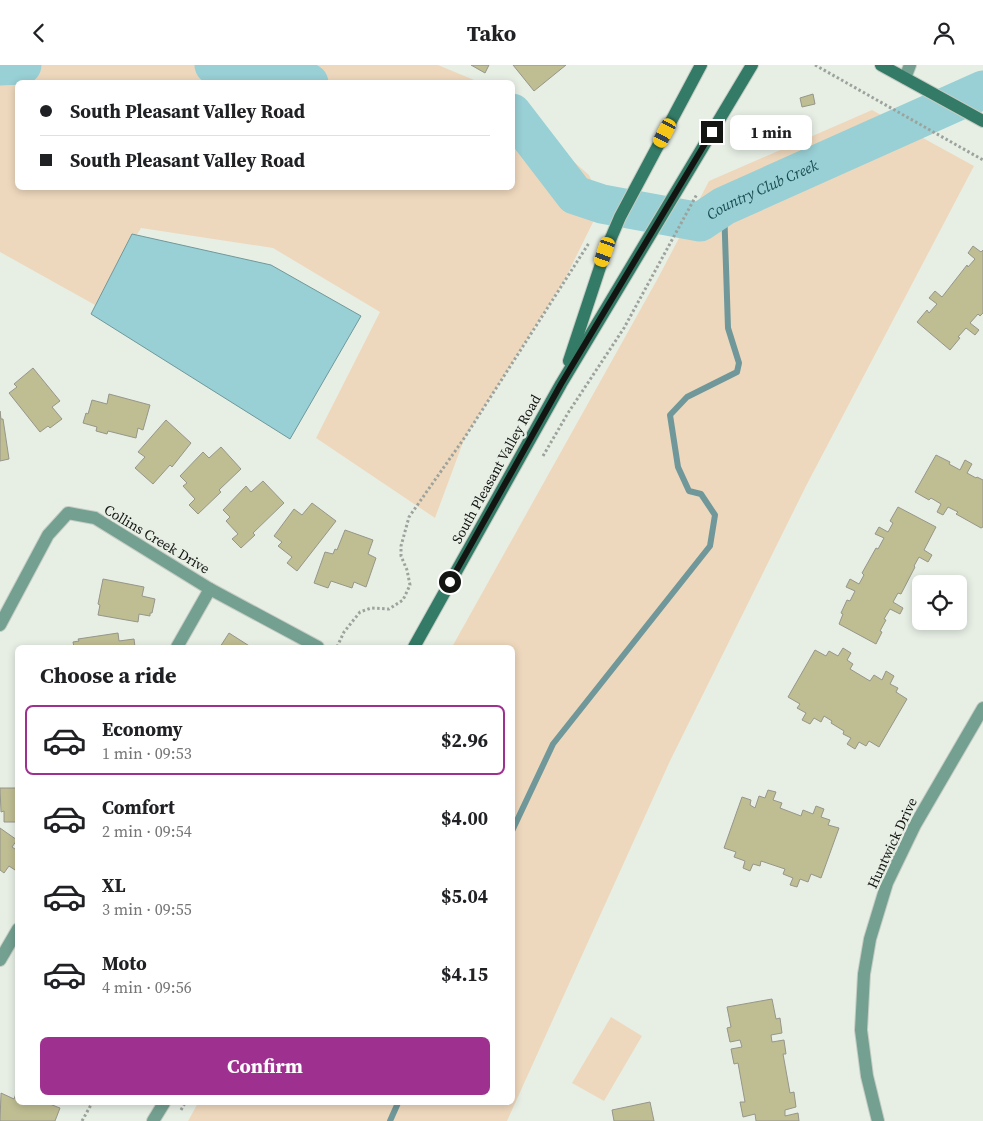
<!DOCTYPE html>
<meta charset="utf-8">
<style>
body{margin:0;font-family:"Source Serif 4",serif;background:#f6f6f6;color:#202124;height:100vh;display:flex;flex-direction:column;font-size:19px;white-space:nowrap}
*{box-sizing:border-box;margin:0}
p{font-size:16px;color:#757577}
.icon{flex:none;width:28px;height:28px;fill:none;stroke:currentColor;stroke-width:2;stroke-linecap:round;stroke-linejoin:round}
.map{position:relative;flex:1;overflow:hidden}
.sheet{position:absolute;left:15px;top:580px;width:500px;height:460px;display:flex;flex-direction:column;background:#fff;border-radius:8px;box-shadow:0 2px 8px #0003}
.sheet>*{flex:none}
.hud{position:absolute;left:15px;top:15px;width:500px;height:110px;border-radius:8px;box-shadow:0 2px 8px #0003;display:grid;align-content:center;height:110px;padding:0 25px;background:#fff}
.controls{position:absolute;left:912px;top:510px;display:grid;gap:10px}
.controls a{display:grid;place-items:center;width:55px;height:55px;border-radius:8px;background:#fff;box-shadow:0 2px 8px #0003;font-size:25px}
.end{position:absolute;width:22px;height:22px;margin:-11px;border:6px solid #131512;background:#fff;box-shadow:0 0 0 2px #fff}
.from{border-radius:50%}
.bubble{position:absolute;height:35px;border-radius:8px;background:#fff;box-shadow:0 2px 8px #0003;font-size:16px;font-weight:700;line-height:35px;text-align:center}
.car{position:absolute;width:15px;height:30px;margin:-15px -8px;border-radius:6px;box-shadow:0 0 4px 1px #0007;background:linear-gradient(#f5c518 24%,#345 0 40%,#f5c518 0 76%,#345 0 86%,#f5c518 0)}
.hud b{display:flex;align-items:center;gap:18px;height:48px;font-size:19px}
.hud b+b{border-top:1px solid #e0e0e0}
.hud i{width:12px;height:12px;background:#202124}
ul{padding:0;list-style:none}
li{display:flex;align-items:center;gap:15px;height:70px;margin:0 10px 8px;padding:0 15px;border:2px solid transparent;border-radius:8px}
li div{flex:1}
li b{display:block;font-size:19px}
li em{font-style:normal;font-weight:700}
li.active{border-color:#9e3190}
li>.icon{width:45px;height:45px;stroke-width:1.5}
h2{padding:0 25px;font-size:22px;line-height:60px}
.primary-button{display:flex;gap:10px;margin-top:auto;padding:10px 25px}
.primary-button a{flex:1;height:58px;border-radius:8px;background:#9e3190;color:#fff;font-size:20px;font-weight:700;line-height:58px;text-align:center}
header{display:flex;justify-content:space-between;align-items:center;height:65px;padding:0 25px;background:#fff;font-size:22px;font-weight:700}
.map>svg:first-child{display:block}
.green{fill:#eed8bd}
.water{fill:#98d0d5;stroke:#70989a}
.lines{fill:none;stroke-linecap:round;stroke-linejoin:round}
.stream{stroke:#70989a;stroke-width:6}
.river{stroke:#98d0d5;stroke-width:39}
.building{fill:#bfbd92;stroke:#96968b}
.lane-casing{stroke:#c5ccc3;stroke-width:14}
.street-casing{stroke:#c5ccc3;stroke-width:14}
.secondary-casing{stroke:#c5ccc3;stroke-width:14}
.path{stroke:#9da39c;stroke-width:3;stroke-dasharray:2.5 2.5;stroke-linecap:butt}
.lane{stroke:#74a091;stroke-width:12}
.street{stroke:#74a091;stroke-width:12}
.secondary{stroke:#337b66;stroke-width:12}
.route{stroke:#131512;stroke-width:6}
.labels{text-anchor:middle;stroke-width:5;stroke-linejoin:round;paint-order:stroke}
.street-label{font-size:14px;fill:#131512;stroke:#e7efe5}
.water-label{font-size:15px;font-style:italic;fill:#194b4f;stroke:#e7efe5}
</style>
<header><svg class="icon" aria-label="back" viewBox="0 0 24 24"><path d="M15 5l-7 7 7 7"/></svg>Tako<svg class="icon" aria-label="person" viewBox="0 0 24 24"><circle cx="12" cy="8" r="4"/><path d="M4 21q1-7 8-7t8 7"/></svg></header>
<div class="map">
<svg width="983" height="1056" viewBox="0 0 983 1056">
<rect width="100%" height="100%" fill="#e7efe5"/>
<!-- green -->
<g class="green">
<path d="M0 0H438L479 17 18 18V122H512L513 44 589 110 602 139 565 214 465 372 435 453 316 373 380 247 273 183 141 163 95 240 0 187Z"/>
<path d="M872 45 974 101 806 421 670 696 507 1056H188L198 1038H512V582H452L658 213 709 116Z"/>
<path d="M611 952 642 971 604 1036 572 1018Z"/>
</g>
<!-- water -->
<path class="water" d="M132 169 271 200 361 251 290 374 91 249Z"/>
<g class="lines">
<!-- stream -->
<g class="stream">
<path d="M512 766 553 679 710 481 715 450 701 429 689 426 678 402 670 350 687 332 737 307 739 298 728 263 724 141"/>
<path d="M390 1056 398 1038"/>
</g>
<!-- river -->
<g class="river">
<path d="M214 0 309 18"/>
<path d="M0 1 22 0"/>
<path id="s1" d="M512 48 575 130 602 139 700 157 724 141 983 25"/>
</g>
</g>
<!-- building -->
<g class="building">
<path d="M471 0H489L485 8Z"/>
<path d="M513 0H566L534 26Z"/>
<path d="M813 29 815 39 802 42 800 33Z"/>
<path d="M973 181 981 187 983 185V248L980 251 978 249 970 258 979 265 975 270 966 263 958 272 960 273 950 285 917 257 927 245 929 248 937 239 929 233 935 226 942 232 967 200 968 202 975 194 968 188Z"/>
<path d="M33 303 60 336 52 342 62 354 50 363 48 361 40 367 9 328 17 322 14 319Z"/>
<path d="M109 329 150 340 143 365 138 363 136 373 108 366 107 369 96 366 97 362 83 358 86 348 88 349 92 335 107 339Z"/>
<path d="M0 346 1 354H3L9 394 0 396Z"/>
<path d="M166 355 191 378 172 402 170 400 153 419 135 403 145 392 138 387Z"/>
<path d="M221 382 241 404 219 425 221 427 198 449 189 440 195 434 183 421 187 418 180 411 203 387 209 393Z"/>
<path d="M936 390 950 397 949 399 960 405 965 395 972 399 967 408 976 413 977 412 983 415V462L981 463 956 449 958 447 948 442 943 450 937 447 941 439 931 433 929 435 915 427Z"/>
<path d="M263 416 284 438 253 468 255 470 241 483 232 474 238 469 226 456 230 452 223 445 246 421 251 427Z"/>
<path d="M312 438 336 456 297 506 287 498 292 492 278 481 282 477 274 471 294 444 302 450Z"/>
<path d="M898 442 936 462 924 485 932 490 928 497 919 492 914 501 915 502 901 529 898 528 893 537 903 543 900 549 890 544 884 554 886 555 880 566 882 567 876 579 839 559 843 549 841 548 847 535 850 536 855 526 846 522 850 514 859 519 864 510 862 508 876 483 878 484 884 473 875 469 879 462 888 467 893 458 890 456Z"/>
<path d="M345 465 373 475 368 489 376 493 366 522 354 517 352 523 331 516 328 523 314 518 325 487 333 489 335 484 337 485Z"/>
<path d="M103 514 144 522 142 531 155 534 152 548H150V551L139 549 138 557 98 550 100 540 98 539Z"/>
<path d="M118 568 119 576 134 574 135 582H74L73 577 79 576 78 574Z"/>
<path d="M229 568 251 582H220Z"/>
<path d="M843 583 851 588 847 595 853 599 850 604 870 616 874 610 882 615 886 606 894 611 890 619 898 623 896 627 907 634 879 682 869 676 866 681 859 677 855 684 847 679 851 673 843 669 844 666 831 658 832 656 824 651 821 657 814 653 810 659 802 655 806 648 797 643 800 639 788 632 815 585 826 591 829 586 838 591Z"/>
<path d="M0 723H18V757H4V746L1 747Z"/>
<path d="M768 725 776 727 773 735 782 738 780 743 801 751 803 745 813 749 816 741 824 744 821 752 830 755 828 760 839 763 821 813 811 809 808 817 800 814 797 822 790 820 793 813 783 809 785 804 761 796 760 801 753 799 750 806 743 803 745 796 734 792 736 787 724 783 742 732 751 735 750 740 755 743 759 731 765 733Z"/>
<path d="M0 763 17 775 12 782 18 786V801L15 805 9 801 4 808 0 805Z"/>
<path d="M772 934 776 954 780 953 782 968 771 970 772 977 784 975 786 989H783L790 1028 794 1027 796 1042 785 1045V1051L798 1048 799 1056H756L755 1049 743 1052 740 1037H745L738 998 734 999 731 984 742 982 740 975 730 977 727 963 731 962 727 942Z"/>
<path d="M17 1026 18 1038H47L60 1043 55 1056H0L1 1028 14 1034Z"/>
<path d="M650 1037 654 1056H614L612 1045Z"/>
</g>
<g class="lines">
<!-- lane casing -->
<g class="lane-casing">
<g id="lane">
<path d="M905 13 910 0"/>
<path d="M177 582 210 524"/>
<path d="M0 895 18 864"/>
</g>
</g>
<!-- street casing -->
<g class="street-casing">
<g id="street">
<path d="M0 560 48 470 68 448 95 453 210 524 318 582"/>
<path d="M153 1056 164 1038"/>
<path d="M878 1056 867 1011 861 965 864 909 870 874 887 818 915 760 983 643"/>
</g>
</g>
<!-- secondary casing -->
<g class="secondary-casing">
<g id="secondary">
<path d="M881 0 983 56"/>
<path d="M569 296 605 187 620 152 701 0"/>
<path d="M414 582 561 319 752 0"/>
</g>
</g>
<!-- path -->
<g class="path">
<path d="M815 0 983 95"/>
<path d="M543 391 568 348 624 263 697 129"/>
<path d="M337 582 344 567 360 547 371 543 389 544 403 535 410 520 407 505 401 491V481L409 452 465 372 589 178"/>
<path d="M181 1045 185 1038"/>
<path d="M82 1056 92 1038"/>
</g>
<!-- lane -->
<use href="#lane" class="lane"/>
<!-- street -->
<use href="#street" class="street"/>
<!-- secondary -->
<use href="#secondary" class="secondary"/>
</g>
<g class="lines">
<!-- route -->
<path class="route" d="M450 517 561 319 712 67"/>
</g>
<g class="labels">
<!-- street labels -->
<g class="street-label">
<text transform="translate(496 404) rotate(-61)" y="5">South Pleasant Valley Road</text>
<text transform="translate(157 474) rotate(31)" y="5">Collins Creek Drive</text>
<text transform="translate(892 778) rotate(-65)" y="5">Huntwick Drive</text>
</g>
<!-- water labels -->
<g class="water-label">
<text dy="5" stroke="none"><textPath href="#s1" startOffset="302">Country Club Creek</textPath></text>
</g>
</g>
</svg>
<div class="controls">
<a><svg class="icon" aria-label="locate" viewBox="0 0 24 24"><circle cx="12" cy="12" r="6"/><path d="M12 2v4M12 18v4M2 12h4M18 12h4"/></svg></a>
</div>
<i class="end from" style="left:450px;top:517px"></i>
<i class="end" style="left:712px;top:67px"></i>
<div class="bubble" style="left:730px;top:50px;width:82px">1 min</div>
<i class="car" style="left:665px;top:68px;rotate:208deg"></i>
<i class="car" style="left:605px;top:187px;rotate:199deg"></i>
<div class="hud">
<b><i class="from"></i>South Pleasant Valley Road</b>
<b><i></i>South Pleasant Valley Road</b>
</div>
<section class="sheet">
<h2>Choose a ride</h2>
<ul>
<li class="active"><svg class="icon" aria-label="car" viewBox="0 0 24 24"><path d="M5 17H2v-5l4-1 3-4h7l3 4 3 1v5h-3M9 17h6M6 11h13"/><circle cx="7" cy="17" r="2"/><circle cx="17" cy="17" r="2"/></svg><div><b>Economy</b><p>1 min · 09:53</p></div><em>$2.96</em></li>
<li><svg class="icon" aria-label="car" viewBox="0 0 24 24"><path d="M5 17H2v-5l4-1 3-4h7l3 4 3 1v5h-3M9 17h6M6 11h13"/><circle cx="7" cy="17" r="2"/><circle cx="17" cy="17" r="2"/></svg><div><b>Comfort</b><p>2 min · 09:54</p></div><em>$4.00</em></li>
<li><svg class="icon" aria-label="car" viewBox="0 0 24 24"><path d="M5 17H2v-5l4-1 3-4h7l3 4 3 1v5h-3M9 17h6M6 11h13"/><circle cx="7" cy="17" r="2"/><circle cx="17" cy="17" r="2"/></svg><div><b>XL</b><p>3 min · 09:55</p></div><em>$5.04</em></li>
<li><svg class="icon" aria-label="car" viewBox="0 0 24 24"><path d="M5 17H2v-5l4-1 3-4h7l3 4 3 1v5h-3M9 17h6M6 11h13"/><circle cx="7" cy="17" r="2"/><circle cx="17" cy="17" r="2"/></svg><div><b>Moto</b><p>4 min · 09:56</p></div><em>$4.15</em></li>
</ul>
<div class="primary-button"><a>Confirm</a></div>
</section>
</div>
